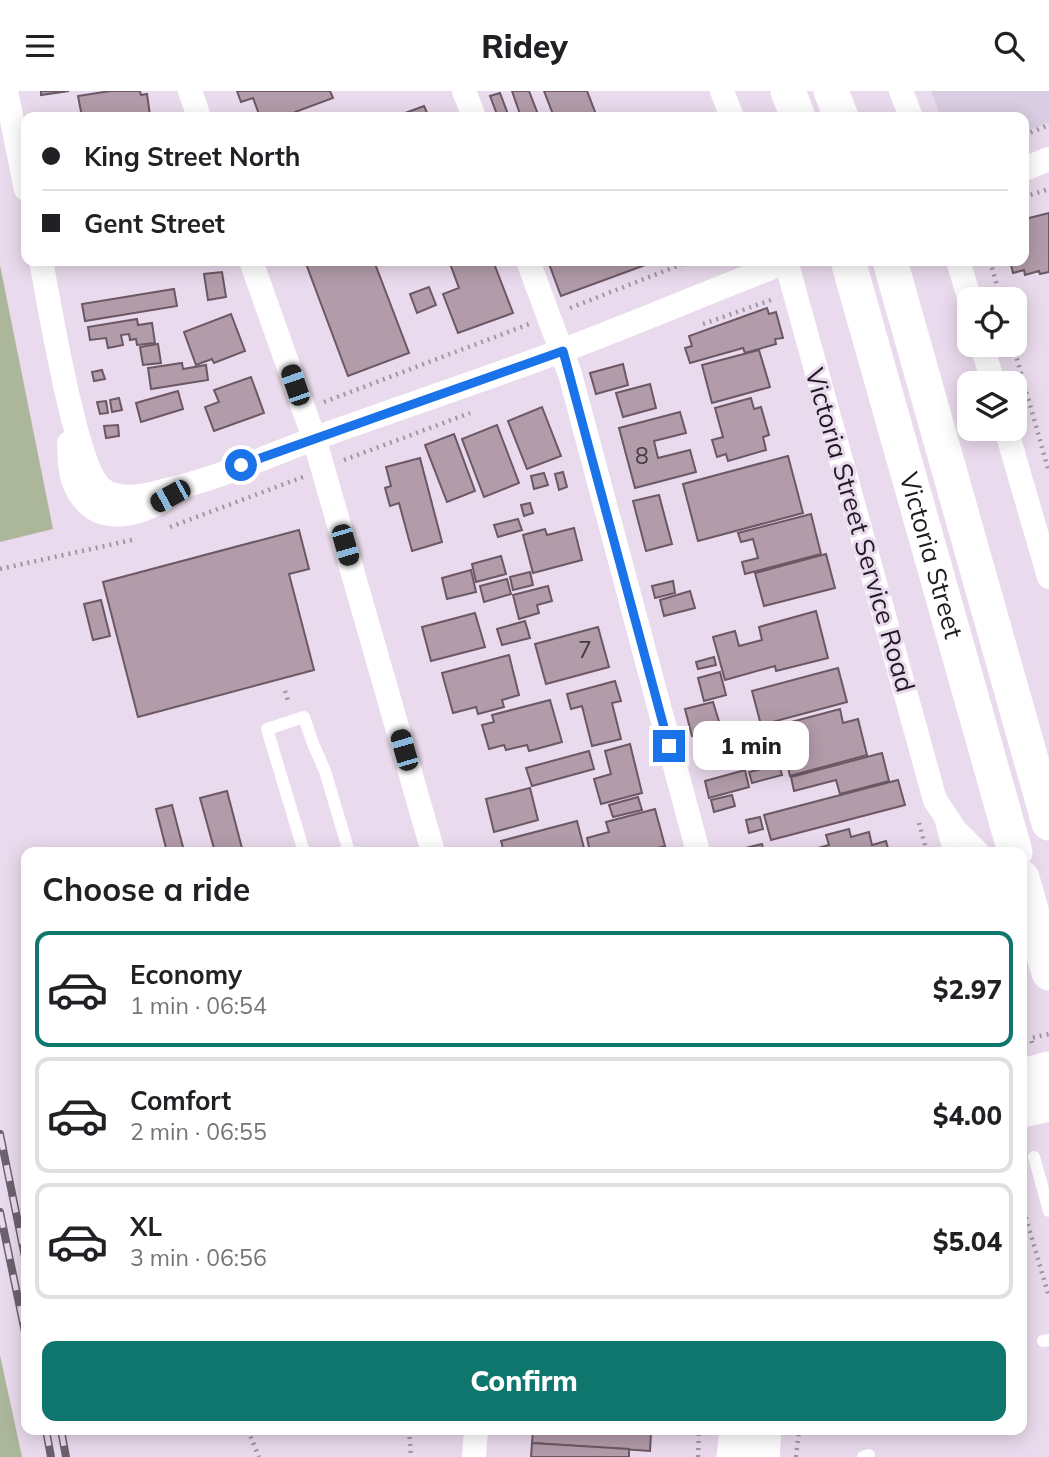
<!DOCTYPE html>
<meta charset="utf-8">
<style>
body{margin:0;font-family:Mulish,sans-serif;background:#f6f6f6;color:#202124;height:100vh;display:flex;flex-direction:column;font-size:26px;white-space:nowrap}
*{box-sizing:border-box;margin:0}
p{font-size:23px;color:#757577}
.icon{flex:none;width:38px;height:38px;fill:none;stroke:currentColor;stroke-width:2;stroke-linecap:round;stroke-linejoin:round}
.map{position:relative;flex:1;overflow:hidden}
.side{position:absolute;left:21px;top:756px;width:1006px;height:588px;display:flex;flex-direction:column;background:#fff;border-radius:14px;box-shadow:0 4px 18px #0003}
.side>*{flex:none}
.banner{position:absolute;left:21px;top:21px;width:1008px;height:154px;border-radius:14px;box-shadow:0 4px 18px #0003;display:grid;align-content:center;height:154px;padding:0 21px;background:#fff}
.controls{position:absolute;left:957px;top:196px;display:grid;gap:14px}
.controls a{display:grid;place-items:center;width:70px;height:70px;border-radius:14px;background:#fff;box-shadow:0 4px 18px #0003;font-size:35px}
.end{position:absolute;width:32px;height:32px;margin:-16px;border:9px solid #1a73e8;background:#fff;box-shadow:0 0 0 4px #fff}
.from{border-radius:50%}
.bubble{position:absolute;height:49px;border-radius:14px;background:#fff;box-shadow:0 4px 18px #0003;font-size:23px;font-weight:800;line-height:49px;text-align:center}
.car{position:absolute;width:21px;height:42px;margin:-21px -10px;border-radius:9px;box-shadow:0 0 5px 2px #0007;background:linear-gradient(#222 24%,#8ab4d8 0 40%,#222 0 76%,#8ab4d8 0 86%,#222 0)}
.banner b{display:flex;align-items:center;gap:24px;height:66px;font-size:26px}
.banner b+b{border-top:2px solid #e0e0e0}
.banner i{width:18px;height:18px;background:#202124}
ul{padding:0;list-style:none}
li{display:flex;align-items:center;gap:21px;height:116px;margin:0 14px 10px;padding:0 7px;border:4px solid #e0e0e0;border-radius:14px}
li div{flex:1}
li b{display:block;font-size:26px}
li em{font-style:normal;font-weight:800}
li.current{border-color:#0f766e}
li>.icon{width:63px;height:63px;stroke-width:1.5}
h2{padding:0 21px;font-size:32px;line-height:84px}
.action{display:flex;gap:14px;margin-top:auto;padding:14px 21px}
.action a{flex:1;height:80px;border-radius:14px;background:#0f766e;color:#fff;font-size:28px;font-weight:800;line-height:80px;text-align:center}
header{display:flex;justify-content:space-between;align-items:center;height:91px;padding:0 21px;background:#fff;font-size:32px;font-weight:800}
.map>svg:first-child{display:block}
.education{fill:#d9cde1}
.green{fill:#acb69b}
.building{fill:#b29ca9;stroke:#6c5864;stroke-width:2}
.lines{fill:none;stroke-linecap:round;stroke-linejoin:round}
.path{stroke:#a195a4;stroke-width:4.5;stroke-dasharray:2 5;stroke-linecap:butt}
.lane{stroke:#fff;stroke-width:12}
.street{stroke:#fff;stroke-width:24}
.secondary{stroke:#fff;stroke-width:35}
.rail-casing{stroke:#6b626e;stroke-width:8}
.rail{stroke:#eadaed;stroke-width:5;stroke-dasharray:16;stroke-linecap:butt}
.route{stroke:#1a73e8;stroke-width:9}
.labels{text-anchor:middle;stroke-width:6;stroke-linejoin:round;paint-order:stroke}
.number-label{font-size:23px;fill:#443a43}
.street-label{font-size:26px;fill:#1f1a21;stroke:#eadaed}
</style>
<header><svg class="icon" aria-label="menu" viewBox="0 0 24 24"><path d="M4 6h16M4 12h16M4 18h16"/></svg>Ridey<svg class="icon" aria-label="search" viewBox="0 0 24 24"><circle cx="10" cy="10" r="6"/><path d="M15 15l6 6"/></svg></header>
<div class="map">
<svg width="1049" height="1366" viewBox="0 0 1049 1366">
<rect width="100%" height="100%" fill="#eadaed"/>
<!-- education -->
<path class="education" d="M931 0H1049V31L1024 41V26H941Z"/>
<!-- green -->
<g class="green">
<path d="M0 174 53 438 0 451Z"/>
<path d="M0 1264 22 1366H0Z"/>
</g>
<!-- building -->
<g class="building">
<path d="M41 0H69L41 4Z"/>
<path d="M110 0H140L141 4 147 3 150 24 134 26H82L78 5Z"/>
<path d="M237 0H330L333 7 295 21 297 26H260L253 7 241 11Z"/>
<path d="M512 0H529L539 26H521Z"/>
<path d="M544 0H587L597 26H554Z"/>
<path d="M500 2 509 26H498L490 5Z"/>
<path d="M424 15 429 26H398L397 25Z"/>
<path d="M1049 122V181L1040 183 1039 180 1025 184 1024 179 1013 182 1010 170H1024V141L1028 140 1025 128Z"/>
<path d="M305 170H374L409 262 348 285Z"/>
<path d="M449 170H493L513 222 458 242 443 203 459 197Z"/>
<path d="M548 170H656L561 205Z"/>
<path d="M222 181 226 206 208 209 204 183Z"/>
<path d="M429 196 436 214 417 222 410 203Z"/>
<path d="M174 198 177 215 85 230 82 213Z"/>
<path d="M767 217 769 223 776 221 783 247 775 248 776 253 745 262 743 257 690 272 685 257 692 255 689 245Z"/>
<path d="M231 223 245 260 214 272 212 268 196 274 184 241Z"/>
<path d="M137 228 138 234 152 232 155 252 137 254 136 248 130 249 129 243 121 244 123 254 108 257 106 247 90 249 88 236Z"/>
<path d="M158 253 161 272 143 274 140 256Z"/>
<path d="M759 259 770 296 712 312 702 274Z"/>
<path d="M182 272 183 278 206 274 208 289 151 298 148 277Z"/>
<path d="M623 273 628 294 596 303 590 282Z"/>
<path d="M102 279 105 288 94 290 92 281Z"/>
<path d="M251 286 264 322 214 340 205 316 219 311 214 299Z"/>
<path d="M650 293 656 317 623 326 616 302Z"/>
<path d="M178 300 183 318 141 331 136 312Z"/>
<path d="M119 307 122 319 112 321 110 309Z"/>
<path d="M751 307 754 318 761 316 769 344 763 346 766 359 728 370 726 363 717 366 712 349 723 346 715 317Z"/>
<path d="M106 310 108 322 100 323 97 311Z"/>
<path d="M542 316 561 365 527 378 508 330Z"/>
<path d="M680 321 686 342 654 350 658 367 690 359 696 381 635 397 619 337Z"/>
<path d="M118 334 119 345 106 347 104 335Z"/>
<path d="M497 334 519 392 484 406 462 348Z"/>
<path d="M454 343 475 400 447 411 425 354Z"/>
<path d="M788 365 803 422 698 450 683 393Z"/>
<path d="M420 367 442 451 412 460 399 412 390 415 385 397 391 395 386 376Z"/>
<path d="M563 381 567 396 559 399 555 383Z"/>
<path d="M544 382 548 394 534 398 531 385Z"/>
<path d="M659 404 672 453 646 460 633 410Z"/>
<path d="M530 412 533 422 524 425 521 414Z"/>
<path d="M811 423 821 463 745 483 742 471 758 467 753 448 741 451 738 442Z"/>
<path d="M518 428 522 439 498 446 494 434Z"/>
<path d="M574 437 582 469 533 482 523 444 545 438 547 444Z"/>
<path d="M299 439 309 478 289 483 314 579 138 626 103 491Z"/>
<path d="M826 463 835 497 764 515 755 482Z"/>
<path d="M501 465 506 483 476 491 472 473Z"/>
<path d="M471 479 476 501 447 508 442 487Z"/>
<path d="M530 481 533 494 513 499 510 486Z"/>
<path d="M507 488 511 503 484 511 480 495Z"/>
<path d="M673 490 675 502 655 507 652 495Z"/>
<path d="M548 495 552 510 537 514 539 522 519 528 513 504Z"/>
<path d="M690 500 695 517 664 525 660 509Z"/>
<path d="M101 509 110 545 93 549 84 513Z"/>
<path d="M816 520 828 567 776 580 775 575 725 589 713 546 735 540 739 555 762 549 759 536Z"/>
<path d="M475 522 485 556 431 570 422 536Z"/>
<path d="M525 530 530 547 502 554 497 538Z"/>
<path d="M598 536 609 576 546 593 535 553Z"/>
<path d="M509 564 519 604 502 609 504 616 478 623 476 616 453 622 442 582Z"/>
<path d="M714 566 716 574 698 578 696 571Z"/>
<path d="M838 577 847 611 761 634 752 600Z"/>
<path d="M720 581 726 604 704 610 698 587Z"/>
<path d="M615 590 621 610 612 612 621 648 592 655 582 615 571 618 567 603Z"/>
<path d="M550 609 562 651 529 660 527 654 506 659 504 654 489 658 482 634 494 631 492 624Z"/>
<path d="M713 611 721 637 692 645 685 618Z"/>
<path d="M840 618 843 632 858 628 867 664 790 685 787 672 779 674 782 684 752 692 749 681 770 676 765 658 755 660 750 642Z"/>
<path d="M630 653 642 702 601 713 594 688 611 683 605 660Z"/>
<path d="M589 660 594 678 532 695 526 677Z"/>
<path d="M882 662 889 690 840 703 836 689 794 700 791 686Z"/>
<path d="M745 679 749 696 709 707 705 690Z"/>
<path d="M898 689 905 714 771 749 764 724Z"/>
<path d="M530 697 538 729 494 741 486 708Z"/>
<path d="M227 700 243 761H215L200 707Z"/>
<path d="M732 704 735 715 714 721 711 709Z"/>
<path d="M638 706 642 719 613 726 609 714Z"/>
<path d="M172 714 184 760 179 761H167L156 718Z"/>
<path d="M655 718 665 755 643 761H590L587 747 609 741 606 731Z"/>
<path d="M760 726 763 738 749 742 746 729Z"/>
<path d="M577 730 585 761H504L501 750Z"/>
<path d="M849 738 851 746 869 741 872 754 886 750 889 761H819L818 757 829 754 826 744Z"/>
<path d="M762 753 764 761H729Z"/>
<path d="M533 1339 651 1341 650 1360 532 1352Z"/>
<path d="M532 1352 629 1358V1366H531Z"/>
</g>
<g class="lines">
<!-- path -->
<g class="path">
<path d="M1024 44 1049 34"/>
<path d="M1024 106 1049 98"/>
<path d="M990 170 1001 208"/>
<path d="M570 217 690 170"/>
<path d="M703 233 774 208"/>
<path d="M1013 254 1049 381"/>
<path d="M324 311 529 233"/>
<path d="M344 369 470 322"/>
<path d="M170 436 303 386"/>
<path d="M0 478 132 449"/>
<path d="M285 600 289 613"/>
<path d="M919 732 927 761"/>
<path d="M1032 952 1031 947 1049 943"/>
<path d="M1022 1113 1049 1206"/>
<path d="M248 1339 259 1366"/>
<path d="M409 1339 411 1366"/>
<path d="M698 1366 699 1339"/>
<path d="M796 1366 799 1339"/>
</g>
<!-- lane -->
<g class="lane">
<path d="M941 731 949 761"/>
<path d="M304 761 267 638 304 626 312 650 325 680 349 761"/>
<path d="M1034 1066 1049 1120"/>
<path d="M1043 1250 1049 1249"/>
<path d="M863 1366 869 1364"/>
</g>
<!-- street -->
<g class="street">
<path d="M6 0 26 98"/>
<path d="M190 0 199 26"/>
<path d="M464 0 474 26"/>
<path d="M722 0 732 26"/>
<path d="M901 0 911 26"/>
<path d="M1024 78 1049 68"/>
<path d="M41 170C49 210 75 377 102 398 119 411 144 405 163 400 223 387 280 359 338 339 417 311 498 284 577 254 648 227 718 197 789 170"/>
<path d="M251 170 314 347 433 761"/>
<path d="M528 170 570 283 698 761"/>
<path d="M786 170 935 709 955 739 977 761"/>
<path d="M958 170 970 209"/>
<path d="M982 254 993 292"/>
<path d="M1006 338 1049 486"/>
<path d="M69 352C70 367 69 383 76 396 95 435 132 426 162 410"/>
<path d="M474 1366 476 1339"/>
</g>
<!-- secondary -->
<g class="secondary">
<path d="M788 0 798 26"/>
<path d="M831 0 841 26"/>
<path id="s1" d="M848 170 1015 761"/>
<path d="M890 170 1049 732"/>
<path d="M1022 787 1049 882"/>
<path d="M1022 985 1049 978"/>
<path d="M1022 1019 1049 1013"/>
<path d="M734 1366 737 1339"/>
<path d="M762 1366 764 1339"/>
</g>
<!-- rail casing -->
<g class="rail-casing">
<g id="rail">
<path d="M0 1043 26 1171"/>
<path d="M0 1121 26 1246"/>
<path d="M46 1339 51 1366"/>
<path d="M61 1339 66 1366"/>
</g>
</g>
<!-- rail -->
<use href="#rail" class="rail"/>
</g>
<g class="lines">
<!-- route -->
<path class="route" d="M241 374 563 260 669 655"/>
</g>
<g class="labels">
<!-- number labels -->
<g class="number-label">
<text x="642" y="373">8</text>
<text x="585" y="567">7</text>
</g>
<!-- street labels -->
<g class="street-label">
<text transform="translate(860 439) rotate(74)" y="9">Victoria Street Service Road</text>
<text dy="9" stroke="none"><textPath href="#s1" startOffset="306">Victoria Street</textPath></text>
</g>
</g>
</svg>
<div class="controls">
<a><svg class="icon" aria-label="locate" viewBox="0 0 24 24"><circle cx="12" cy="12" r="6"/><path d="M12 2v4M12 18v4M2 12h4M18 12h4"/></svg></a>
<a><svg class="icon" aria-label="layers" viewBox="0 0 24 24"><path d="M12 4l9 5-9 5-9-5zM3 14l9 5 9-5"/></svg></a>
</div>
<i class="end from" style="left:241px;top:374px"></i>
<i class="end" style="left:669px;top:655px"></i>
<div class="bubble" style="left:693px;top:630px;width:116px">1 min</div>
<i class="car" style="left:295px;top:294px;rotate:341deg"></i>
<i class="car" style="left:170px;top:405px;rotate:241deg"></i>
<i class="car" style="left:345px;top:454px;rotate:164deg"></i>
<i class="car" style="left:404px;top:659px;rotate:344deg"></i>
<div class="banner">
<b><i class="from"></i>King Street North</b>
<b><i></i>Gent Street</b>
</div>
<section class="side">
<h2>Choose a ride</h2>
<ul>
<li class="current"><svg class="icon" aria-label="car" viewBox="0 0 24 24"><path d="M5 17H2v-5l4-1 3-4h7l3 4 3 1v5h-3M9 17h6M6 11h13"/><circle cx="7" cy="17" r="2"/><circle cx="17" cy="17" r="2"/></svg><div><b>Economy</b><p>1 min · 06:54</p></div><em>$2.97</em></li>
<li><svg class="icon" aria-label="car" viewBox="0 0 24 24"><path d="M5 17H2v-5l4-1 3-4h7l3 4 3 1v5h-3M9 17h6M6 11h13"/><circle cx="7" cy="17" r="2"/><circle cx="17" cy="17" r="2"/></svg><div><b>Comfort</b><p>2 min · 06:55</p></div><em>$4.00</em></li>
<li><svg class="icon" aria-label="car" viewBox="0 0 24 24"><path d="M5 17H2v-5l4-1 3-4h7l3 4 3 1v5h-3M9 17h6M6 11h13"/><circle cx="7" cy="17" r="2"/><circle cx="17" cy="17" r="2"/></svg><div><b>XL</b><p>3 min · 06:56</p></div><em>$5.04</em></li>
</ul>
<div class="action"><a>Confirm</a></div>
</section>
</div>
